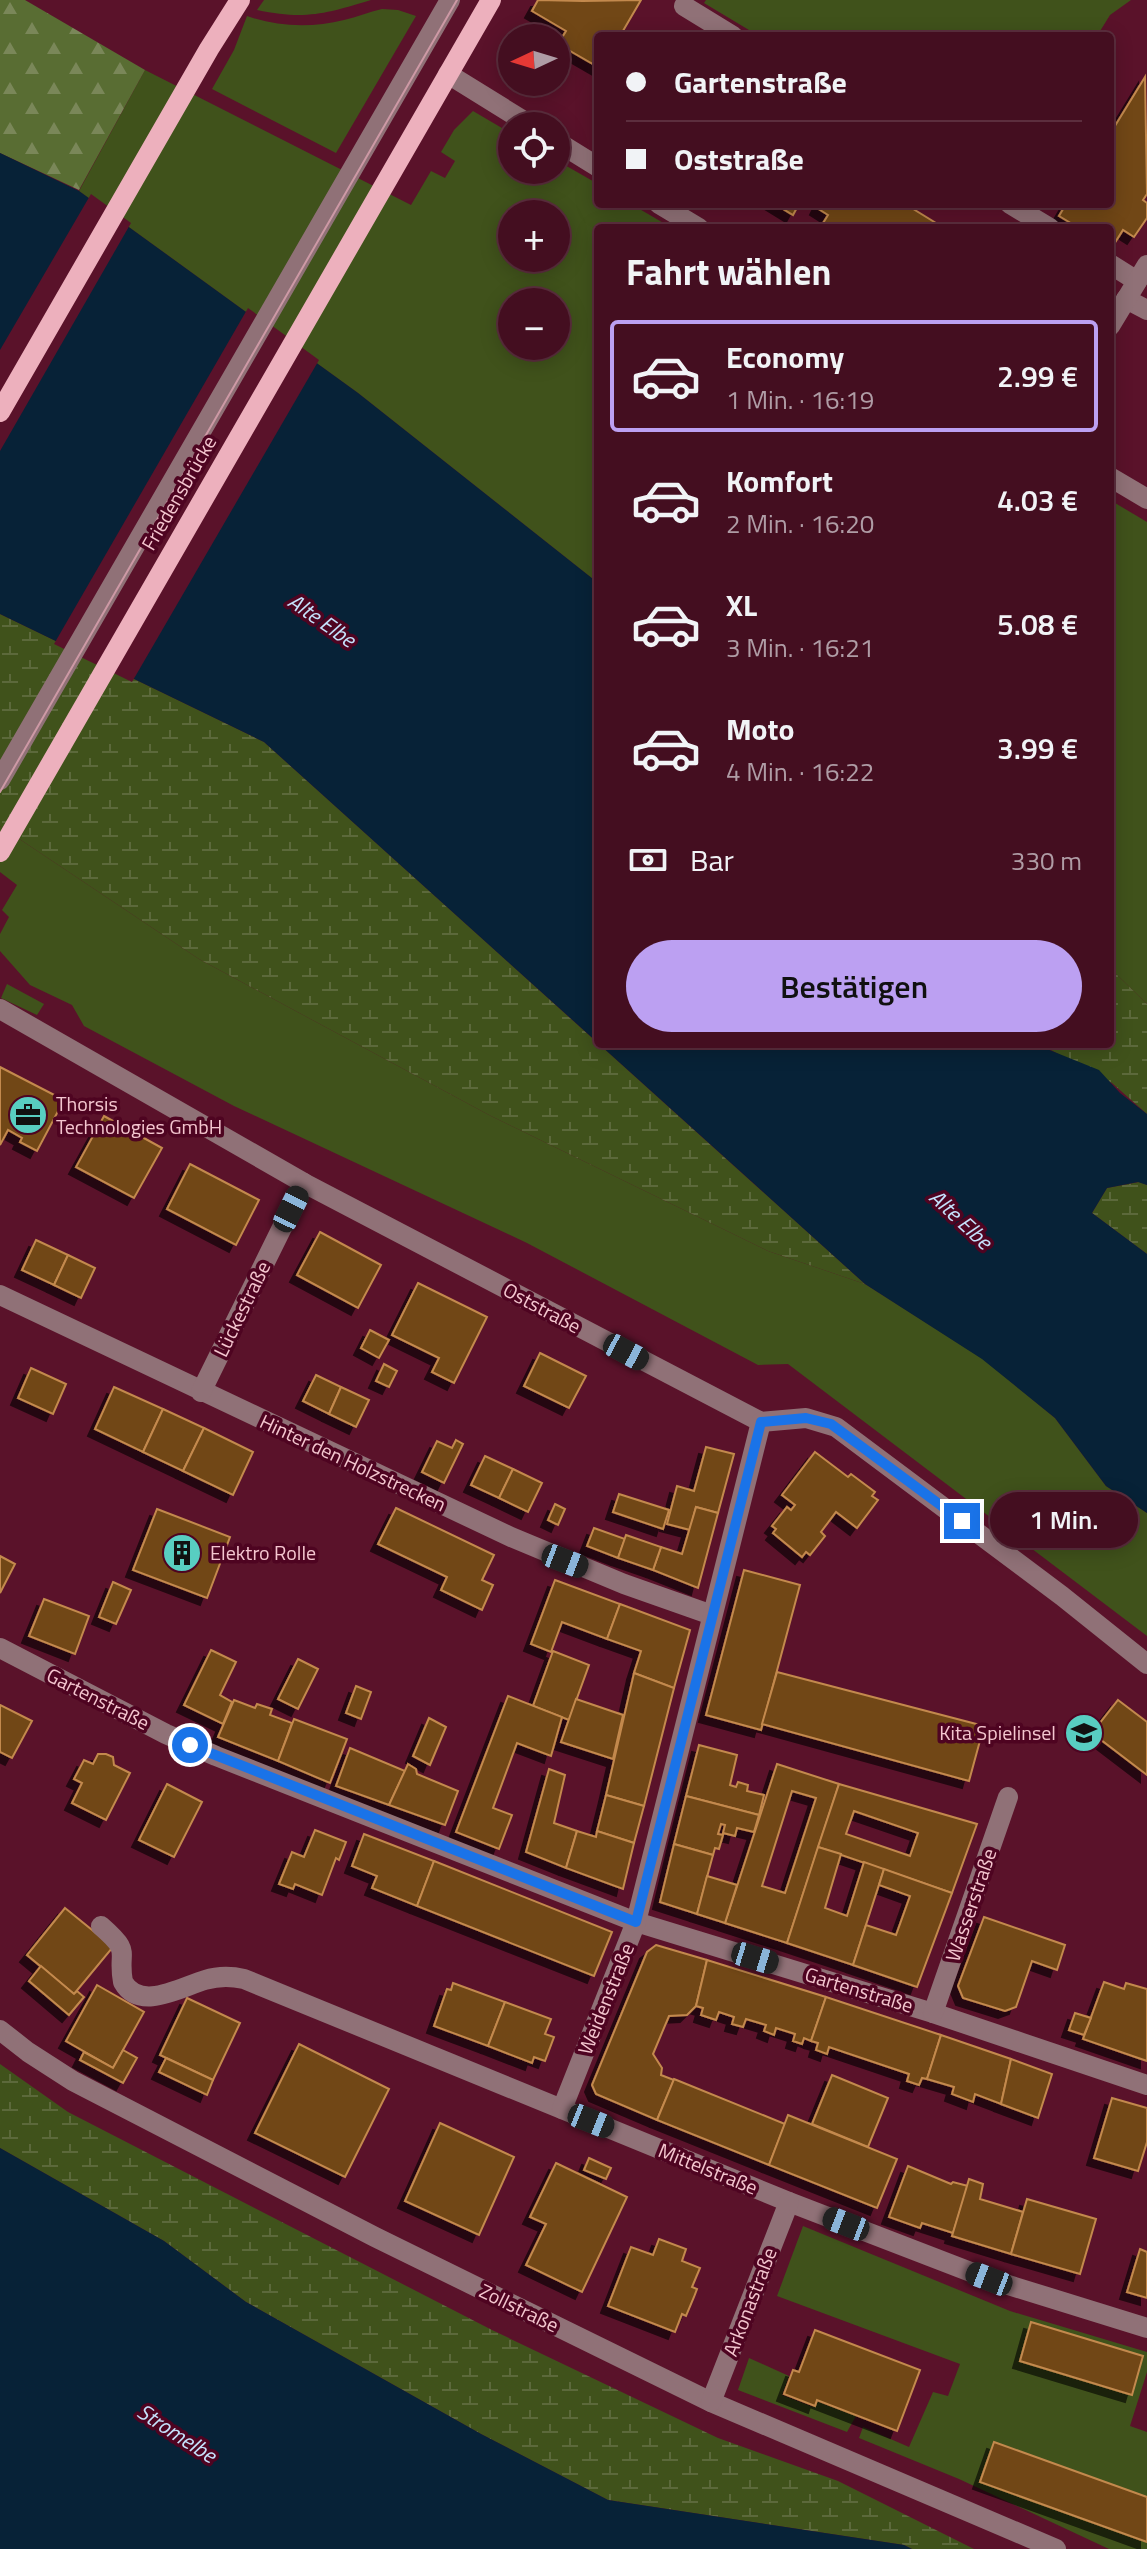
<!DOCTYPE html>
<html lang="de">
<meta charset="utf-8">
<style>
body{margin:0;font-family:"Titillium Web",sans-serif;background:#4b1729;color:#f1f3f6;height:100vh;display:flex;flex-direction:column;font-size:30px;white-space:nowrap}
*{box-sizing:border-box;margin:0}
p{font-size:26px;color:#af9ca5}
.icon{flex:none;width:44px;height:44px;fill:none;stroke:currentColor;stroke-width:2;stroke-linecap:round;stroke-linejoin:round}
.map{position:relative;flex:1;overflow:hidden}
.drawer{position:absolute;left:594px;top:224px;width:520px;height:824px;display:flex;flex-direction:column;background:#440e20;border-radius:8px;box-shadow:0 4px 20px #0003,0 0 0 2px #5c2e3e}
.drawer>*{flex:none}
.guide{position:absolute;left:594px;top:32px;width:520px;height:176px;border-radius:8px;box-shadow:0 4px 20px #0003,0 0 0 2px #5c2e3e;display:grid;align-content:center;height:176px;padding:0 32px;background:#440e20}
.needle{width:52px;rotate:266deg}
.fabs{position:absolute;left:498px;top:24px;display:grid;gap:16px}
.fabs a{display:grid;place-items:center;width:72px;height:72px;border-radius:50%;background:#440e20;box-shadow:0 4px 20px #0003,0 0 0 2px #5c2e3e;font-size:40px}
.end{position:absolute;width:36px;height:36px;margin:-18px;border:10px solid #1a73e8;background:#fff;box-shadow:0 0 0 4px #fff}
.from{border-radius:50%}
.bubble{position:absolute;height:56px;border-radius:28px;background:#440e20;box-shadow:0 4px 20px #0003,0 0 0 2px #5c2e3e;font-size:26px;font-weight:600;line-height:56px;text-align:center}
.car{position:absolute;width:24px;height:48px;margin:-24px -12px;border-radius:10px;box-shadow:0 0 6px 2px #0007;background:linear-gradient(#222 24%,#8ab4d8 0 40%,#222 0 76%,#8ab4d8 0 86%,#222 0)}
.guide b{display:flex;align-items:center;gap:28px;height:76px;font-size:30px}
.guide b+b{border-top:2px solid #5c2e3e}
.guide i{width:20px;height:20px;background:#f1f3f6}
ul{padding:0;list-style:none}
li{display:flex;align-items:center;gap:24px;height:112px;margin:0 16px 12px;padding:0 16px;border:4px solid transparent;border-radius:8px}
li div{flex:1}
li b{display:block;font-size:30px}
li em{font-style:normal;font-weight:600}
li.active{border-color:#bca0f2}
li>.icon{width:72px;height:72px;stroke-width:1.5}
h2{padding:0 32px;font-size:36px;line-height:96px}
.pay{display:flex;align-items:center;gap:20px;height:88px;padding:0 32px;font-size:30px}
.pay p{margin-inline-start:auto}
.action{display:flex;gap:16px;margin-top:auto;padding:16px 32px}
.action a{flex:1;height:92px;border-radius:48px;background:#bca0f2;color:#111;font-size:32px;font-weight:600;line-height:92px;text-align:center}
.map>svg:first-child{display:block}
.grass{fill:#40521b;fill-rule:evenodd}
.forest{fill:url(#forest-firs)}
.wetland{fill:url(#wetland-marsh)}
.water{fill:#072237}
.pier{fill:#5a122a}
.building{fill:#714717;stroke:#c3894d;stroke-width:2;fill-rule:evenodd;filter:url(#shadow)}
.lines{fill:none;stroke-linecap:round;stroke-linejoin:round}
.minor{stroke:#907177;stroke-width:20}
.major{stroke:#edb0bd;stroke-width:20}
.tram{stroke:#cd99a5;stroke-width:2}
.route{stroke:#1a73e8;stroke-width:10}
.labels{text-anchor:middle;stroke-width:7;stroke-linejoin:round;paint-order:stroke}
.street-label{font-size:20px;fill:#f4c6cf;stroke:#4e0421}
.poi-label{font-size:20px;fill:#f4c6cf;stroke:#4e0421;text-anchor:start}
.water-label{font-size:22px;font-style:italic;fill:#c5e2fc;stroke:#4e0421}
</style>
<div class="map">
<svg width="1147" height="2549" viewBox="0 0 1147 2549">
<defs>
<pattern id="forest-firs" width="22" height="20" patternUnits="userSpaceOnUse" patternTransform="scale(2)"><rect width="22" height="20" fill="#596d33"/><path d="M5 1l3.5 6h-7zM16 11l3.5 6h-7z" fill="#7a8759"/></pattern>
<pattern id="wetland-marsh" width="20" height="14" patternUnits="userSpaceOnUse" patternTransform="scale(2)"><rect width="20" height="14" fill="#40521b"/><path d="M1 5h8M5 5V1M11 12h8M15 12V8" fill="none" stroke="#5c693b"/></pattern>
<filter id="shadow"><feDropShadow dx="-7" dy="7" stdDeviation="0" flood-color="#0009"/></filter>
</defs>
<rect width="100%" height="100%" fill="#5a122a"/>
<!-- grass -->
<g class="grass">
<path d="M264 0H371C325 14 305 20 257 10Z"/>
<path d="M706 0H1131L1110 15 1097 36H759L704 3Z"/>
<path d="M382 9 398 10 416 16 336 153 212 89 234 50 247 16C278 27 312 28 344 20 357 17 369 12 382 9Z"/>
<path d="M145 70 411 205 431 171 445 178 455 161 441 152 454 130 473 111 512 134V170H556V160L598 184V204H631L672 228H598V583L358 393 79 191ZM512 214H556V258H512ZM512 302H556V346H512Z"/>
<path d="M1110 500 1147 522V1004L1110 968Z"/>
<path d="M0 826 199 959 491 1116 768 1251 865 1284 983 1359 1055 1418 1106 1486 1147 1513V1636L788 1364 758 1365 527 1243 234 1106 84 1026 72 1005 30 985 0 951V934L9 917 2 910 17 885 0 872Z"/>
<path d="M7 984 44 1004 37 1015 1 998Z"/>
<path d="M803 2226 1010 2311 1147 2352V2372L1130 2426 1147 2432V2497L994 2442 980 2481 1147 2542V2549H1109L959 2479 859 2438 863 2427 909 2447 933 2392 948 2396 960 2364 777 2296ZM1032 2323 1143 2356 1132 2394 1020 2361Z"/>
<path d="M749 2358 789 2376 782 2395 813 2407 816 2401 856 2416 847 2432 738 2390Z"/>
</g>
<!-- forest -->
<path class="forest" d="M0 0H25L145 70 79 190 0 153Z"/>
<!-- wetland -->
<g class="wetland">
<path d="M0 614 264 742 865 1284 768 1251 491 1116 199 959 0 826Z"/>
<path d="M1110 968 1147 1004V1114L1112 1083 1040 1044H1110Z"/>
<path d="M1139 1182 1147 1185V1254L1092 1213 1107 1188Z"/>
<path d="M0 2064 68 2112 492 2330 718 2438 838 2481 974 2549H912L904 2545 608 2500 481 2434 246 2302 164 2241 0 2148Z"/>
</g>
<!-- water -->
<g class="water">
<path d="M0 153 79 191 358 393 598 583V1043L264 742 0 614Z"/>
<path d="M599 1044H1040L1047 1049 1099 1070 1120 1093 1147 1114V1185L1138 1182 1107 1188 1092 1213 1147 1254V1513L1106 1486 1055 1418 982 1359 865 1284Z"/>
<path d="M0 2148 164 2241 246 2302 481 2434 608 2500 904 2545 912 2549H0Z"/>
</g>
<!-- pier -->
<g class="pier">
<path d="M91 194 131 223 0 451V350Z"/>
<path d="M248 308 319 360 132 682 54 644Z"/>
</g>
<!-- building -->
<g class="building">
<path d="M538 0 583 1 641 0 620 36H598V67L558 44 566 31 532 11Z"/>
<path d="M1145 77 1147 194 1143 200 1147 203V218L1134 237 1123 230 1111 249 1110 228H1079L1059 216 1066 204H1110V134Z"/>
<path d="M775 204H799L793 215Z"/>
<path d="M819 204H905L944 228H820L828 215 817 208Z"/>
<path d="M0 1067 64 1100 37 1151 20 1142 22 1138 8 1130 0 1145Z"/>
<path d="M104 1116 162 1148 134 1198 76 1167Z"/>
<path d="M190 1164 259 1200 236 1245 167 1209Z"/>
<path d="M320 1232 381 1265 358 1308 297 1275Z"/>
<path d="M36 1240 68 1255 54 1285 22 1270Z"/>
<path d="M68 1255 95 1268 81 1298 54 1285Z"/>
<path d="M418 1283 487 1317 454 1383 432 1372 439 1358 392 1335Z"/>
<path d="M370 1330 389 1340 379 1358 361 1348Z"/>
<path d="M540 1353 586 1376 569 1408 524 1386Z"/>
<path d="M384 1364 397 1371 389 1387 376 1381Z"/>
<path d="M31 1368 66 1384 53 1414 18 1398Z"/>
<path d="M316 1375 341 1387 329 1414 303 1401Z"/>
<path d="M114 1387 163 1409 143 1452 95 1429Z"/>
<path d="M341 1387 369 1400 356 1427 329 1414Z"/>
<path d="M163 1409 204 1428 183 1471 143 1452Z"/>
<path d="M204 1428 253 1452 233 1495 183 1471Z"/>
<path d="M456 1440 463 1444 444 1483 422 1472 437 1441 452 1448Z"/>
<path d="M706 1447 734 1454 718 1513 696 1507 690 1530 667 1524 677 1486 694 1491Z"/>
<path d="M815 1452 848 1477 851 1474 875 1492 872 1496 878 1500 857 1528 836 1512 821 1532 825 1536 810 1555 806 1552 802 1557 773 1533 776 1529 772 1526 787 1507 791 1510 795 1505 782 1495Z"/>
<path d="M485 1456 513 1469 499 1498 471 1485Z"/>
<path d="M513 1469 542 1483 528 1512 499 1498Z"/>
<path d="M619 1494 669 1510 663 1529 613 1512Z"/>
<path d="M555 1504 565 1509 558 1525 548 1520Z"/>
<path d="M696 1507 718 1513 698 1588 653 1570 661 1547 682 1554Z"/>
<path d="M396 1508 494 1555 482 1580 493 1585 482 1610 441 1590 447 1577 378 1544Z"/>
<path d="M157 1509 230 1537 207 1598 133 1570Z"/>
<path d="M594 1528 625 1539 618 1558 587 1546Z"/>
<path d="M626 1535 661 1547 653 1570 618 1558Z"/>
<path d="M0 1556 15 1564 0 1593Z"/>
<path d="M744 1570 800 1585 761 1730 706 1715Z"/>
<path d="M555 1580 620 1604 607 1639 562 1622 551 1652 531 1644Z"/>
<path d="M113 1582 131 1590 116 1624 99 1617Z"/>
<path d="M44 1599 89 1616 75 1654 29 1636Z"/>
<path d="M620 1604 690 1630 674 1688 634 1673 641 1651 607 1639Z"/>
<path d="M211 1650 236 1662 220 1695 232 1702 223 1724 184 1705Z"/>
<path d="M553 1651 589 1665 569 1720 533 1706Z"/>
<path d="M298 1659 318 1669 298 1709 278 1699Z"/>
<path d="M777 1672 984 1726 969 1781 762 1724Z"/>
<path d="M634 1673 674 1688 644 1806 606 1795Z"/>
<path d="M356 1686 371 1692 361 1719 346 1713Z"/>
<path d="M508 1696 562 1717 551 1756 517 1743 493 1808 512 1815 499 1849 456 1832Z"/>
<path d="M576 1699 623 1715 613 1759 561 1742Z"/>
<path d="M234 1700 255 1708 257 1704 272 1709 270 1715 292 1723 278 1761 218 1737Z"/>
<path d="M1118 1700 1147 1722V1775L1092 1733Z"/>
<path d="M0 1705 32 1721 12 1758 0 1752Z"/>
<path d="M429 1718 446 1727 430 1765 413 1756Z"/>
<path d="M294 1719 347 1739 330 1783 278 1761Z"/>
<path d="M699 1745 737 1755 730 1785 736 1787 738 1782 748 1785 747 1791 764 1795 759 1815 686 1796Z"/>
<path d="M350 1748 405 1771 389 1805 336 1786Z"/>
<path d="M98 1754H106L113 1757 114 1765 130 1773 106 1820 72 1803 82 1783 74 1779 84 1760 93 1764Z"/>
<path d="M408 1764 416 1769 417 1774 458 1791 445 1825 389 1805Z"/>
<path d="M777 1764 839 1784 787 1943 725 1923ZM792 1791 816 1798 785 1893 762 1886Z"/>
<path d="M549 1769 565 1775 554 1823 577 1831 566 1868 526 1852Z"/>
<path d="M167 1784 202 1802 174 1857 139 1840Z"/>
<path d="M839 1784 977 1824 952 1893 818 1847ZM854 1811 918 1833 910 1856 846 1834Z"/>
<path d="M606 1795 644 1806 634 1843 597 1831Z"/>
<path d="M686 1796 759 1815 754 1832 737 1828 735 1836 723 1833 725 1825 721 1824 718 1834 723 1835 719 1849 715 1848 713 1855 674 1844Z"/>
<path d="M315 1830 346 1842 339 1860 336 1858 322 1895 295 1884 293 1889 279 1884 292 1852 304 1857Z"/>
<path d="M577 1831 596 1837 597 1831 634 1843 623 1889 566 1868Z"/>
<path d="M364 1834 434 1861 417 1906 372 1888 377 1876 352 1866Z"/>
<path d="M674 1844 713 1855 697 1914 660 1902Z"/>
<path d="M818 1847 841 1854 825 1908 847 1916 864 1862 884 1869 853 1965 787 1943Z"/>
<path d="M434 1861 612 1932 594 1976 417 1906Z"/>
<path d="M884 1869 952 1893 917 1987 853 1965 866 1925 896 1935 910 1896 879 1885Z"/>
<path d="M707 1876 737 1885 725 1923 697 1914Z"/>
<path d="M65 1908 113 1947 74 1994 27 1955Z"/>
<path d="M984 1917 1065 1945 1057 1970 1032 1961 1016 2007 1005 2011 963 1998 958 1986Z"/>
<path d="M656 1945 707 1960 696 2006 687 2015 669 2016 653 2054 662 2068 661 2075 674 2080 657 2120 596 2094 592 2085 647 1952Z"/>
<path d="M707 1960 826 1997 811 2041 804 2038 802 2044 793 2041 795 2034 776 2028 774 2035 764 2031 766 2025 746 2019 743 2027 732 2024 734 2017 719 2012 716 2020 701 2015 703 2008 696 2006Z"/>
<path d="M41 1966 74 1994 77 1991 84 1997 69 2015 29 1981Z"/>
<path d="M1104 1982 1124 1989 1126 1983 1147 1989V2061L1083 2039Z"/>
<path d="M453 1983 505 2002 488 2046 434 2026 447 1989 451 1990Z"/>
<path d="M97 1985 144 2012 113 2068 66 2041Z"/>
<path d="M826 1997 941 2035 927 2079 922 2078 919 2085 907 2081 909 2074 829 2047 827 2054 816 2050 818 2043 811 2041Z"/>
<path d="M187 1998 240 2023 213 2080 160 2055Z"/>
<path d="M505 2002 551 2019 545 2034 554 2037 545 2061 534 2057 532 2063 488 2046Z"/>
<path d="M1075 2013 1091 2018 1084 2035 1069 2030Z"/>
<path d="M941 2035 1011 2059 1001 2104 975 2094 973 2102 952 2094 954 2087 927 2079Z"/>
<path d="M299 2044 389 2089 345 2177 255 2133Z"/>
<path d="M123 2050 137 2058 123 2083 80 2060 84 2052 113 2068Z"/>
<path d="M166 2058 213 2080 207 2095 159 2072Z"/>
<path d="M1011 2059 1052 2074 1038 2118 1001 2104Z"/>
<path d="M832 2075 888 2098 868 2147 812 2124Z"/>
<path d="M674 2079 785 2124 769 2165 657 2120Z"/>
<path d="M1112 2098 1147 2108V2142L1138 2171 1094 2158Z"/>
<path d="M788 2115 897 2159 877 2208 769 2165Z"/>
<path d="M440 2123 514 2157 479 2235 405 2201Z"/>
<path d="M589 2158 611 2168 606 2179 584 2170Z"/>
<path d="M556 2163 627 2197 582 2292 526 2265 546 2224 530 2217Z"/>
<path d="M908 2166 951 2184 953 2182 968 2186 953 2233 922 2223 920 2228 889 2217Z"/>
<path d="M969 2179 983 2184 980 2199 1023 2212 1011 2254 952 2236Z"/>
<path d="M1027 2199 1096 2219 1080 2274 1011 2254Z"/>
<path d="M659 2239 686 2249 682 2261 700 2268 692 2287 697 2289 694 2297 686 2316 682 2314 675 2332 608 2306 631 2247 653 2255Z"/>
<path d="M1140 2249 1147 2252V2298L1127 2292Z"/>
<path d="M1031 2322 1143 2356 1132 2395 1020 2361Z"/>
<path d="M815 2330 920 2370 897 2431 817 2400 815 2406 784 2394 793 2370 799 2372Z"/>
<path d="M994 2442 1147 2497V2542L980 2482Z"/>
</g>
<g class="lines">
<!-- minor -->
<g class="minor">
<path d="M684 6 733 36"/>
<path d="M448 74 532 126"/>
<path d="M556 141 598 167"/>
<path d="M659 204 699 228"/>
<path d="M1010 204 1050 228"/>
<path d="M1110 264 1137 281"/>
<path d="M1126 299 1147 310"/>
<path d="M1110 326 1147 265"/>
<path d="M1110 477 1147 499"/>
<path d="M0 780 450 0"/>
<path d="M0 1009 304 1183 761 1422 806 1418 836 1427 1062 1596 1147 1664"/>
<path d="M0 1295 511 1537 624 1584 712 1615"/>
<path d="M201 1392 304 1183"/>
<path d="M0 1648 166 1734 216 1756 636 1922 933 2013 1147 2085"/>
<path d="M101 1926C133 1954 117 1949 123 1982 140 2012 181 1987 205 1980 218 1976 231 1976 244 1979L789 2202 989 2279 1147 2328"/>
<path d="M933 2013 1008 1797"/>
<path d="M0 2030 28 2052 73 2081 375 2237 711 2402 1056 2549"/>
<path d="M562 2109 636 1922 761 1422"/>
<path d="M711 2402 789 2202"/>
</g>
<!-- major -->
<g class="major">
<path d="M0 412 209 49 240 0"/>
<path d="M0 852 491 0"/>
</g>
<!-- tram -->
<path class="tram" d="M0 792 457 0"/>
</g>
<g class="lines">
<!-- route -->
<path class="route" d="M190 1745 636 1922 761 1422 806 1418 831 1424 962 1521"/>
</g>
<!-- icons -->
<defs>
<g id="office-disc" transform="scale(2)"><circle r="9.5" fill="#58cec1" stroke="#4e0421"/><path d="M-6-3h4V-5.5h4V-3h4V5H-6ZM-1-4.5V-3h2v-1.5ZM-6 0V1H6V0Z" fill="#111"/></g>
<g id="building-disc" transform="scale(2)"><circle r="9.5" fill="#58cec1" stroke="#4e0421"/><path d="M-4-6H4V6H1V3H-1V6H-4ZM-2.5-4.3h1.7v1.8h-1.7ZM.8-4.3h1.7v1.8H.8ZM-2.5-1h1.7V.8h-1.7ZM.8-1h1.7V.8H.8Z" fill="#111"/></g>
<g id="school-disc" transform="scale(2)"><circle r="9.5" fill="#58cec1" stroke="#4e0421"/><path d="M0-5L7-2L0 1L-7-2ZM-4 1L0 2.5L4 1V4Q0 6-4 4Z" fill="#111"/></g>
</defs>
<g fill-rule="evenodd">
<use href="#office-disc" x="28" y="1115"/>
<use href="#building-disc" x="182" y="1553"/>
<use href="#school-disc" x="1084" y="1733"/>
</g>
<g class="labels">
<!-- street labels -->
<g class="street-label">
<text transform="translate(179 493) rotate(-60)" y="7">Friedensbrücke</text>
<text transform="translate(542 1308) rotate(28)" y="7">Oststraße</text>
<text transform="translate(242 1309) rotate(-64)" y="7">Lückestraße</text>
<text transform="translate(353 1463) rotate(25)" y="7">Hinter den Holzstrecken</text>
<text transform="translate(98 1699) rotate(27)" y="7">Gartenstraße</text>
<text transform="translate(971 1905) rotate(-71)" y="7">Wasserstraße</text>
<text transform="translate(859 1990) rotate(17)" y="7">Gartenstraße</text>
<text transform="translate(606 1999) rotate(-68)" y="7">Weidenstraße</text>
<text transform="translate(708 2169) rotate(22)" y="7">Mittelstraße</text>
<text transform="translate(750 2302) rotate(-69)" y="7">Arkonastraße</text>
<text transform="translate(519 2308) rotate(26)" y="7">Zollstraße</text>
</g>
<!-- poi labels -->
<g class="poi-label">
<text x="56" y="1111">Thorsis<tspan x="56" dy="23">Technologies GmbH</tspan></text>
<text x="210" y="1560">Elektro Rolle</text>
<text x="1056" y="1740" text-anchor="end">Kita Spielinsel</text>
</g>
<!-- water labels -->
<g class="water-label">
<text transform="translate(322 620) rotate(35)" y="8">Alte Elbe</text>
<text transform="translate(961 1219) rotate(43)" y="8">Alte Elbe</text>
<text transform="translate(177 2433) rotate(33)" y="8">Stromelbe</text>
</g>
</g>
</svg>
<div class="fabs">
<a><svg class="needle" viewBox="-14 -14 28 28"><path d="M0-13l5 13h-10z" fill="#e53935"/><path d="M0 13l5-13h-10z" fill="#af9ca5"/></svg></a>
<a><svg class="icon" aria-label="locate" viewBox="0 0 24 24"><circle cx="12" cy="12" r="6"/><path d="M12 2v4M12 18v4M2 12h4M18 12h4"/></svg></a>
<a>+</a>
<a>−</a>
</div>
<i class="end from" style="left:190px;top:1745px"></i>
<i class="end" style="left:962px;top:1521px"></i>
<div class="bubble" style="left:990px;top:1492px;width:148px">1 Min.</div>
<i class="car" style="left:291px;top:1209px;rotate:26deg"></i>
<i class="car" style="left:626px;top:1352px;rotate:118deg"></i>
<i class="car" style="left:565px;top:1561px;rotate:111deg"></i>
<i class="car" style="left:755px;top:1958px;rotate:107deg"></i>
<i class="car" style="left:591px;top:2121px;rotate:112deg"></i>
<i class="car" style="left:846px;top:2224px;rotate:291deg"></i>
<i class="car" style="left:989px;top:2279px;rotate:291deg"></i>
<div class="guide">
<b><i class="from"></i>Gartenstraße</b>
<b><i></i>Oststraße</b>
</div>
<section class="drawer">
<h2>Fahrt wählen</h2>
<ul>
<li class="active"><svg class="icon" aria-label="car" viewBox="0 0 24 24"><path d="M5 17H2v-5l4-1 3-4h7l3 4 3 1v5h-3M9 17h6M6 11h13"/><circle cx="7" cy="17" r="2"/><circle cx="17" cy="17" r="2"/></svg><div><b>Economy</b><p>1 Min. · 16:19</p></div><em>2.99 €</em></li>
<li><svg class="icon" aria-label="car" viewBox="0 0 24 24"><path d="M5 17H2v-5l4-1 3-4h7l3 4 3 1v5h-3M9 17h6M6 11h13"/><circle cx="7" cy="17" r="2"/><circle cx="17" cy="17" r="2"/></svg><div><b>Komfort</b><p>2 Min. · 16:20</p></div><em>4.03 €</em></li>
<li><svg class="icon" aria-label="car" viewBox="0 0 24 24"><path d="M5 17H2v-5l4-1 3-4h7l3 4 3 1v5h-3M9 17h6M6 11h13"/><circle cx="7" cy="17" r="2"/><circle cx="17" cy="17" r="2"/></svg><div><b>XL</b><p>3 Min. · 16:21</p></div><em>5.08 €</em></li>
<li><svg class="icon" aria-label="car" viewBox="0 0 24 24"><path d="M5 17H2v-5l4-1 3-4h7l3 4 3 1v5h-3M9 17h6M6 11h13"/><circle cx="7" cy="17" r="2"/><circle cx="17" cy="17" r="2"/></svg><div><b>Moto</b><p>4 Min. · 16:22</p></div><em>3.99 €</em></li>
</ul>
<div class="pay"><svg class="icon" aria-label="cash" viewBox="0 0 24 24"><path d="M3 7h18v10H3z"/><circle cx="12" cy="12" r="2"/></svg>Bar<p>330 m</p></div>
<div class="action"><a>Bestätigen</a></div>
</section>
</div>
